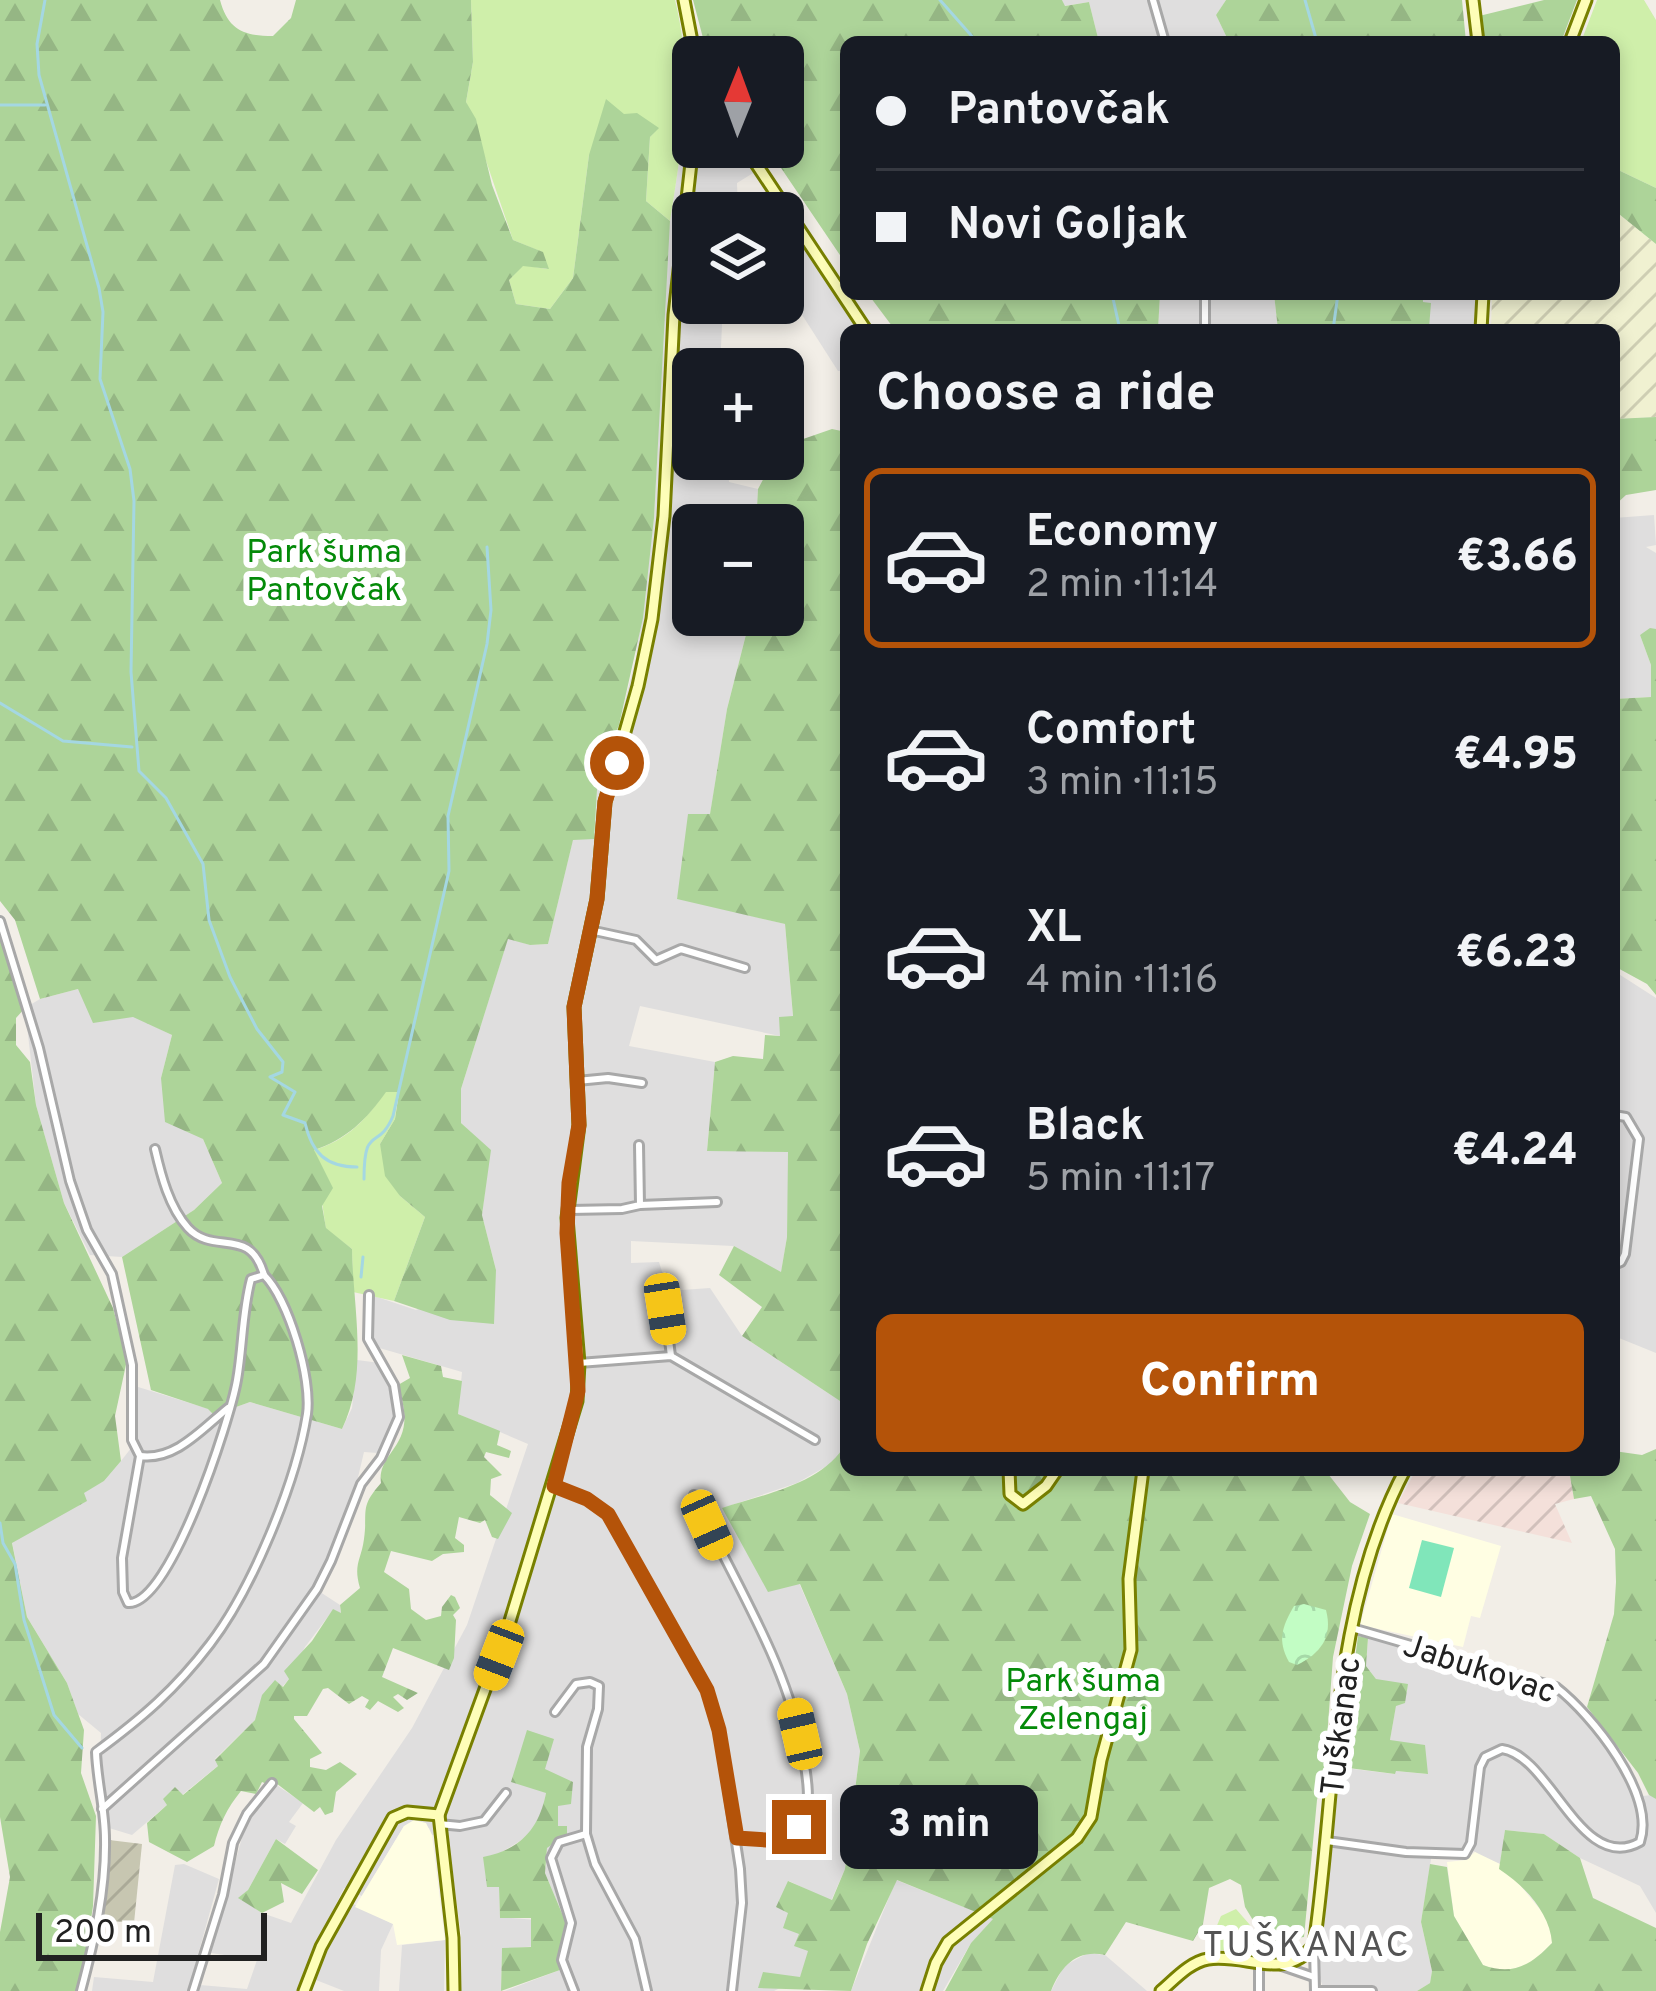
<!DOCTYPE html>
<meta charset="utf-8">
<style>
body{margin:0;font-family:Overpass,sans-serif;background:#20242c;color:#f1f3f6;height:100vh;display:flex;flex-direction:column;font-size:45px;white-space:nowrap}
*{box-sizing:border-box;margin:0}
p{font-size:39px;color:#9ea1a6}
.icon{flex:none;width:66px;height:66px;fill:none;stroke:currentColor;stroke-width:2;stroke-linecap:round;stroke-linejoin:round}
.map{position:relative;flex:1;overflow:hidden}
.sheet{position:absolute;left:840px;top:324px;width:780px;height:1152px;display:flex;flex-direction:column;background:#171b24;border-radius:18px;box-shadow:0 6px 18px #0003}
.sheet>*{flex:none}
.top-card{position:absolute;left:840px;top:36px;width:780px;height:264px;border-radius:18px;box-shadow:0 6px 18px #0003;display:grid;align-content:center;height:264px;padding:0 36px;background:#171b24}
.needle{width:78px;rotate:1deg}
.buttons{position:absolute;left:672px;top:36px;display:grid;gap:24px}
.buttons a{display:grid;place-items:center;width:132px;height:132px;border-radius:18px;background:#171b24;box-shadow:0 6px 18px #0003;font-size:60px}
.scale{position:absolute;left:36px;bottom:30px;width:231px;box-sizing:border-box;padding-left:12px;border:6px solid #212121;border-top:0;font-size:33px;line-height:42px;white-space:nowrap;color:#212121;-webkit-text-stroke:9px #fff;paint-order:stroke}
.end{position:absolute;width:54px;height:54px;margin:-27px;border:15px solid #b45309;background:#fff;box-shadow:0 0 0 6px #fff}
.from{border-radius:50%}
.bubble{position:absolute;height:84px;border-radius:18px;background:#171b24;box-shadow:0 6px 18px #0003;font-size:39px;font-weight:800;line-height:84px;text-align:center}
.car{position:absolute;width:36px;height:72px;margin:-36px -18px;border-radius:15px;box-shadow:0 0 9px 3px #0007;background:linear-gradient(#f5c518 24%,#345 0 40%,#f5c518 0 76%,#345 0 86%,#f5c518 0)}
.top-card b{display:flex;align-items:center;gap:42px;height:114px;font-size:45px}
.top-card b+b{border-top:3px solid #363941}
.top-card i{width:30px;height:30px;background:#f1f3f6}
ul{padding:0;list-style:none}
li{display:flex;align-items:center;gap:36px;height:180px;margin:0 24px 18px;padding:0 12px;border:6px solid transparent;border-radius:18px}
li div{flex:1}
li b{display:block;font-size:45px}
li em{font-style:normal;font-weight:800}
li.current{border-color:#b45309}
li>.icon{width:108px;height:108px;stroke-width:1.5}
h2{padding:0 36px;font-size:54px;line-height:144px}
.action{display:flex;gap:24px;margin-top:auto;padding:24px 36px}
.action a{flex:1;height:138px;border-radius:18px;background:#b45309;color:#fff;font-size:48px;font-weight:800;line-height:138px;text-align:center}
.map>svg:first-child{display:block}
.residential{fill:#dfdede}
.education{fill:#fffee3}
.military{fill:url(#military-furrows)}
.construction{fill:url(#construction-furrows)}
.farmland{fill:url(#farmland-furrows)}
.grass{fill:#cfefaa}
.forest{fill:url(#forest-firs)}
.park{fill:url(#park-crowns)}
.pitch{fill:#80e6ba}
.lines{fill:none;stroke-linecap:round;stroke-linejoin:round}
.stream{stroke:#a4d7e2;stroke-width:3}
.street-casing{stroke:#a8a8a8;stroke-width:12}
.secondary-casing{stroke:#788000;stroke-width:15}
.street{stroke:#fff;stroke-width:6}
.secondary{stroke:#fefeb8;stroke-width:9}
.route{stroke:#b45309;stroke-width:15}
.labels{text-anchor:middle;stroke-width:12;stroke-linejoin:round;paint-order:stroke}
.park-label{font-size:33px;fill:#048a09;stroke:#fff}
.street-label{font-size:33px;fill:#212121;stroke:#fff}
.neighbourhood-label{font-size:36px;letter-spacing:3px;fill:#545454;stroke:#fff}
</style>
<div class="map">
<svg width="1656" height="1991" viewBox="0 0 1656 1991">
<defs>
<pattern id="military-furrows" width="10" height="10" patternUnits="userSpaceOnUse" patternTransform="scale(3)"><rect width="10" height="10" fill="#f4e0da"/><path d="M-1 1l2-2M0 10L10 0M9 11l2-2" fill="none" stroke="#d1c0bb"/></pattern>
<pattern id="construction-furrows" width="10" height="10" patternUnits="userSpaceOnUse" patternTransform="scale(3)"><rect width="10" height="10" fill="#c7c6b1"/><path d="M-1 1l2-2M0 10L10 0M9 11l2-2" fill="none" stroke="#abaa98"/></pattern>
<pattern id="farmland-furrows" width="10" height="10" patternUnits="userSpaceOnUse" patternTransform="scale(3)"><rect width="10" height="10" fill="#f0f1d1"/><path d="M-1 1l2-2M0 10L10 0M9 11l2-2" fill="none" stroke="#ceceb3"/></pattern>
<pattern id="forest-firs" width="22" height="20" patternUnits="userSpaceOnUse" patternTransform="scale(3)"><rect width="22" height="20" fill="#add499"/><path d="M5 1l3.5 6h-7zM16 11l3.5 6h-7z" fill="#95b684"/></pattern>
<pattern id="park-crowns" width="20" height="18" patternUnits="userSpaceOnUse" patternTransform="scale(3)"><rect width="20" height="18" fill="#c2fdc4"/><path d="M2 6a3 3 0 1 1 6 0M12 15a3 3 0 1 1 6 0" fill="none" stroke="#a6d9a8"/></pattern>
</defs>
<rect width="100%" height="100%" fill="#f2eee7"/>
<!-- residential -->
<g class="residential">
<path d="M1062 0H1226L1216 15 1229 42H1099L1089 2 1064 6Z"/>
<path d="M683 135H693V147H742L758 170 737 183 738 213H693V303H723L720 369H693V459H728L729 482 758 489 756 525H693V615H751L727 709 710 815 677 898 785 924 793 1017H780V1036L640 1006 629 1046 715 1062 707 1150 789 1152 787 1237 781 1273 733 1246 631 1241V1263L659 1262 668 1291 710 1288 742 1336 846 1405V1443L836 1461 797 1483 723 1508 799 1583 847 1694 860 1751 845 1869 831 1901 789 1881 788 1913 809 1950 800 1978 774 1991H505L560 1970 569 1930 545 1873 547 1848 558 1827V1805L528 1730 546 1793 541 1819 528 1836 500 1853 499 1886 500 1917 537 1920 538 1946 502 1949 501 1991H461V1934L447 1833 432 1835 429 1828 404 1826 362 1896 344 1888 312 1952 299 1991H199L200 1985 247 1989 257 1960 211 1953 245 1826 275 1784 303 1803 289 1822 296 1826 285 1844 276 1839 248 1890 239 1898 262 1913 291 1923 336 1840 412 1728 467 1625 528 1444 458 1414 462 1372 376 1347 371 1332 374 1296 416 1310 496 1270 482 1215 490 1150 461 1123V1089L508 938 530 945 548 944 573 839 594 838 598 774 619 725 636 658 654 518 667 242Z"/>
<path d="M801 241 862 330H846V371H838L783 285V253Z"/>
<path d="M1160 294H1274L1278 330H1158Z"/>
<path d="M1423 294H1478L1477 330H1402L1430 303H1422Z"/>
<path d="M1654 515 1656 545 1646 547 1656 553V629L1640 635 1651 665V697L1614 699V518Z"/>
<path d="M1614 971 1656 998V1353L1614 1336Z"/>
<path d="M78 989 172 1035 161 1078 203 1139 222 1183 194 1210 122 1257 90 1255 64 1203 36 1105 25 1008 40 999Z"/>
<path d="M357 1360 380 1363 395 1393 397 1411 394 1427 378 1453 364 1452 351 1507 314 1588 340 1605 341 1614 333 1610 305 1647 289 1679 282 1687 276 1681 255 1720 215 1759 219 1765 182 1795 175 1787 167 1805 132 1835 109 1828V1813L100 1780 101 1733 78 1714 67 1683 27 1617 12 1542 86 1501 83 1493 104 1481 121 1461 135 1443V1386L209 1409 214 1415 250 1402 342 1429 352 1408Z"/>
<path d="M1368 1638 1556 1689 1566 1698 1633 1776 1642 1796 1653 1795 1656 1799V1913L1640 1886 1580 1858 1544 1834 1505 1830 1500 1864 1485 1859 1468 1847 1463 1853H1432L1421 1922 1432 1971 1430 1983 1417 1991H1324L1319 1975V1946L1337 1767 1394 1774 1395 1771 1427 1774 1390 1740 1396 1705 1366 1666Z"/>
<path d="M184 1864 219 1879 188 1991H92L94 1977 153 1982 175 1865Z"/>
<path d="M896 1880 994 1919 971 1943 943 1991H851Z"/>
<path d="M351 1903 393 1924 381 1950 379 1991H344L316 1980 331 1940Z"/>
<path d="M445 1940 444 1991H399L402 1945Z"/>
<path d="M1088 1953 1105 1955 1147 1991H1051L1064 1966Z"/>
</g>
<!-- education -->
<g class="education">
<path d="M1392 1514 1501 1546 1480 1618 1471 1616 1463 1647 1360 1625Z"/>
<path d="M414 1820 426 1823 432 1835 445 1940 397 1945 393 1924 355 1907 404 1826Z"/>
<path d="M1475 1852 1500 1864V1869L1515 1879 1551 1923 1552 1943 1532 1963 1503 1972 1483 1965 1454 1916 1447 1862 1466 1860Z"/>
</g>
<!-- military -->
<path class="military" d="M1416 1470H1569L1574 1499 1555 1504 1572 1543 1398 1503Z"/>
<!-- construction -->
<path class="construction" d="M109 1840 142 1844 134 1923 101 1920Z"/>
<!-- farmland -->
<path class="farmland" d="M1614 210 1656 244V417L1614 419V330H1491L1492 294H1614Z"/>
<!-- grass -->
<g class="grass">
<path d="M471 0H675C694 75 682 146 670 221L646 201 650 137 658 128 589 155 573 278 550 309 516 304 509 280 523 265 547 269 542 252 513 240 466 102 473 62Z"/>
<path d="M1597 0H1644L1656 20V188L1614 168V42H1581Z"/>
<path d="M385 1092H398L395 1119 380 1144 400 1196 425 1217 394 1301 353 1292 352 1249 326 1229 314 1150C346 1141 367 1119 385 1092Z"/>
<path d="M1236 1909 1250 1925 1257 1948 1254 1953 1220 1950 1210 1942 1221 1916Z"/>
</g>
<!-- forest -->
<g class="forest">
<path d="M0 0H220C228 30 244 36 273 36L291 18 296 0H471L473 62 466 102 476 119 492 185 513 240 543 252 549 269 523 266 509 280 516 304 550 309 573 278 589 155 606 99 624 114 637 113 659 128 650 137 646 201 670 221 654 518 643 618 619 725 598 774 594 839 573 840 548 944 530 945 508 939 461 1089V1123L491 1150 482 1215 496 1270 494 1324 450 1320 394 1301 425 1217 400 1196 385 1176 380 1144 395 1119 399 1092H386C367 1119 346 1140 314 1150L333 1188 322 1206 326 1228 352 1249C353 1309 369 1373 342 1429L250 1402 214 1415 208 1409 151 1390 122 1257 194 1210 222 1183 203 1139 165 1122 161 1078 172 1035 133 1017 93 1023 78 989 40 999 15 920 0 901Z"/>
<path d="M693 0H1062L1065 6 1089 2 1099 42H846V264L777 162 756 147H783V57H708Z"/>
<path d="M1226 0H1462L1466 42H1229L1216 15Z"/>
<path d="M1544 0H1577L1561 42H1485L1479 16Z"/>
<path d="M1614 168 1656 188V244L1614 210Z"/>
<path d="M868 294H1160L1158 330H895Z"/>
<path d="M1274 294H1423V302L1431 303 1429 328 1278 330Z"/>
<path d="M1656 417V490L1626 495 1614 506V419Z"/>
<path d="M832 429 846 432V1405L742 1336 762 1307 719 1275 734 1246 781 1272 787 1237 788 1152 707 1151 715 1062 733 1056 763 1059 765 1035 780 1036 779 1017 793 1016 785 924 677 899 688 814H710L727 709 751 615H783V525H756L758 489 774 459H783V446Z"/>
<path d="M1650 628 1656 629V995L1647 984 1614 966V699L1651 697V665L1640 635Z"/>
<path d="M0 928 25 1008 16 1018V1045L30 1062 36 1105 64 1203 113 1308 127 1360 115 1416 121 1461 104 1481 84 1493 87 1501 12 1543 27 1617 67 1683 84 1730 81 1773 96 1816 93 1906 82 1978 76 1991H0V1932L10 1877 0 1817Z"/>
<path d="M402 1355 441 1366 443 1377 462 1381 458 1414 500 1431 497 1445 511 1451 509 1458 486 1452 484 1457 502 1475 491 1479 490 1495 512 1513 498 1539 492 1537 485 1520 480 1523 459 1517 455 1538 464 1545V1552L443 1554 432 1561 391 1551 384 1572 409 1589 411 1609 426 1620 441 1616 442 1607 451 1595 455 1597 460 1608 453 1615 456 1620 454 1658 449 1670 393 1648 382 1677 418 1693 407 1700 398 1694 393 1697 404 1708 398 1712 378 1701 370 1710 365 1707 369 1700 362 1696 349 1704 328 1688 323 1689 307 1716H294V1719L322 1753 310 1759V1767L326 1770 340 1762 357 1774 336 1792 333 1812 325 1815 320 1807 314 1812 272 1780 267 1784 262 1782 256 1794 241 1791C227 1808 219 1825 214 1846L187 1862 149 1842 147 1823 167 1805 163 1799 175 1787 183 1795 218 1766 215 1760 255 1720 262 1695 275 1680 283 1687 289 1679 284 1671 312 1641 333 1609 341 1613 340 1605 360 1588C353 1564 361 1561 364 1539 368 1510 359 1508 381 1483 378 1463 394 1453 401 1436 408 1420 403 1401 398 1385L410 1378Z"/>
<path d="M846 1443V1470H1325L1350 1502 1370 1514 1352 1566 1333 1657 1325 1765 1317 1800 1304 1937 1266 1942 1245 1907 1241 1885 1230 1879 1209 1888 1203 1924 1193 1941 1126 1922 1105 1955C1077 1949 1061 1966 1051 1991H945L971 1943 993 1919 897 1880 867 1944 851 1991 758 1988 763 1972 800 1977 808 1951 794 1946 799 1934 783 1928 788 1913 776 1907 788 1881 832 1900 845 1869 860 1751 847 1694 800 1584 768 1592 722 1508C764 1494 824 1484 846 1443Z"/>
<path d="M1656 1449V1799L1649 1795 1638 1773 1587 1707 1614 1614 1616 1582 1615 1549 1591 1496 1574 1499 1569 1470H1614V1451L1642 1455Z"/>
<path d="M1358 1636 1368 1638 1366 1666 1376 1679 1408 1684 1405 1703 1396 1706 1390 1740 1425 1745 1428 1774 1396 1771 1395 1774 1341 1767Z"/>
<path d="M527 1730 554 1739 545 1769 573 1782 571 1804 558 1806V1826H567V1834L547 1848 545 1873 569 1930 560 1970 501 1991 502 1948 531 1947V1918H500L499 1887H487L483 1857C520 1850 539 1829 546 1793L511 1782Z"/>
<path d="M1505 1830 1544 1834 1580 1858 1593 1898 1656 1928V1991H1417L1430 1983 1432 1971 1421 1922 1430 1864 1447 1867 1454 1916 1483 1965C1513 1976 1531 1965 1552 1943 1550 1913 1525 1886 1499 1869Z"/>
<path d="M276 1839 318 1870 302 1894 281 1883 284 1902 262 1913 238 1898 248 1890Z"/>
</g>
<!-- park -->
<path class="park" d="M1304 1604 1326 1610C1333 1637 1321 1653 1297 1665L1289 1662C1277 1640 1282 1627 1294 1606Z"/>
<!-- pitch -->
<path class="pitch" d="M1422 1540 1454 1548 1441 1597 1409 1588Z"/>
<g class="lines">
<!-- stream -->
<g class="stream">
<path d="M45 0 37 44 39 75 99 288 103 312 100 379 130 469 134 501 131 672 139 771 166 798 203 864 209 920 230 977 257 1029 283 1062 282 1072 270 1077 295 1092 283 1115 305 1123C312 1153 326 1167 357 1167"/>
<path d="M940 0 977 42"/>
<path d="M1305 0 1317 42"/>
<path d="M0 105H45"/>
<path d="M1112 294 1120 330"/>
<path d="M1333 330 1338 294"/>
<path d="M0 703 63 741 132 747"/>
<path d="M364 1179C364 1123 378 1152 393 1116L449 871 448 816 487 644 491 610 487 547"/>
<path d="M361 1277 363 1257"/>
<path d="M0 1523 3 1543 15 1564 24 1620 54 1715 82 1748"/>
</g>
<!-- street casing -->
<g class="street-casing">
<g id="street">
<path d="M1153 0 1165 42"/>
<path d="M1205 294V330"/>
<path d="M0 921 39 1048 70 1181 87 1230 112 1274 132 1365V1440L140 1456 122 1558 123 1592 128 1603C170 1606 230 1420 237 1380 243 1346 242 1313 251 1279L264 1275C289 1300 312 1379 307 1414 296 1483 252 1589 210 1644 175 1690 142 1718 96 1752 97 1781 105 1810 105 1839 106 1890 94 1942 81 1991"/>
<path d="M590 930 636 940 656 960 681 949 745 968"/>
<path d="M577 1081 608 1078 642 1083"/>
<path d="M1614 1115 1626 1117 1639 1139 1625 1254 1621 1262 1614 1265"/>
<path d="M155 1149C161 1175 169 1207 188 1228 214 1256 250 1225 264 1275"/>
<path d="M640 1205 717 1202"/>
<path d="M570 1210 622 1209 640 1205 639 1145"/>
<path d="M665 1309 671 1356"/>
<path d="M579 1363 671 1356 815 1440"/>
<path d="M140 1456C175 1461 202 1429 228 1408"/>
<path d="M554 1486 588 1499 608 1514 707 1691 719 1730 740 1869 742 1903 732 1991"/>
<path d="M694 1495C733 1582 788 1662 804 1758 806 1775 811 1796 805 1813 801 1826 793 1832 782 1841L737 1838"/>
<path d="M555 1712 576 1684 590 1682 599 1686 598 1709 587 1747 586 1834 595 1864 635 1939 647 1991"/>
<path d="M102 1809 264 1664 317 1589 331 1561 361 1484 381 1458 399 1417 394 1385 368 1339 369 1295"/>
<path d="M439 1824 460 1826 484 1821 506 1793"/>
<path d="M1327 1841 1406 1852 1465 1854 1471 1843 1480 1767 1485 1757 1502 1749C1551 1756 1581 1875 1640 1842 1656 1794 1592 1715 1556 1687L1352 1628"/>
<path d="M1314 1947 1315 1991"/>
<path d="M1259 1965V1991"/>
<path d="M1282 1966 1314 1977"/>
<path d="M193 1991 223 1895 233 1843 247 1814 272 1783"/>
<path d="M574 1991 562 1960 571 1923 551 1858 559 1842 586 1834"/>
<path d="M1315 1991H1372"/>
</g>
</g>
<!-- secondary casing -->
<g class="secondary-casing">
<g id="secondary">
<path d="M684 0 695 57"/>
<path d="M1473 0 1478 42"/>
<path d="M1570 42 1586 0"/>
<path d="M745 147 866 330"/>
<path d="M1481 330 1483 294"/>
<path d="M1009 1470 1010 1494 1023 1504 1046 1486 1057 1470"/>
<path d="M304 1991 321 1947 393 1818 407 1812 439 1815"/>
<path d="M454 1991 453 1938 439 1815 510 1621 577 1401 579 1363 567 1218 579 1125 574 1007 597 899 605 802 638 686 652 619 664 516 674 315 693 145"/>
<path d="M927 1991 936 1963 948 1942 1077 1838 1091 1817 1101 1760 1131 1650 1129 1579 1143 1470"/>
<path d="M1161 1991C1175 1979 1190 1962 1208 1959 1247 1953 1285 1982 1314 1945 1337 1788 1329 1613 1405 1470"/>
</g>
</g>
<!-- street -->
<use href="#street" class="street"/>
<!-- secondary -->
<use href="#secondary" class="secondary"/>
</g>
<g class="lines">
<!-- route -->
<path class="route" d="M617 763 605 802 597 899 574 1007 579 1125 569 1183 567 1233 578 1391 554 1486 587 1499 608 1514 707 1690 719 1730 737 1838 782 1841 799 1827"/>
</g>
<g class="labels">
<!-- park labels -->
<g class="park-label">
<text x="324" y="562">Park šuma<tspan x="324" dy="38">Pantovčak</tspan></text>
<text x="1083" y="1691">Park šuma<tspan x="1083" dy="38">Zelengaj</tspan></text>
</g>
<!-- street labels -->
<g class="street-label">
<text transform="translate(1480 1667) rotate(18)" y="12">Jabukovac</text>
<text transform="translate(1339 1726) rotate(-83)" y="12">Tuškanac</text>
</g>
<!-- neighbourhood labels -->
<g class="neighbourhood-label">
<text x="1307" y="1956">TUŠKANAC</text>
</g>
</g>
</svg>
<div class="buttons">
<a><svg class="needle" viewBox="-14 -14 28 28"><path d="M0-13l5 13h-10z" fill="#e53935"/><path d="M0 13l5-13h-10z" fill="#9ea1a6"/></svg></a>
<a><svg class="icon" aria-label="layers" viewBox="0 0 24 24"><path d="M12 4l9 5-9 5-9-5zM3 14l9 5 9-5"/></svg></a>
<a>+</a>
<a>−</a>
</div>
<div class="scale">200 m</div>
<i class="end from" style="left:617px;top:763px"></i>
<i class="end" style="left:799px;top:1827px"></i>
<div class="bubble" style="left:840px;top:1785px;width:198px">3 min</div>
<i class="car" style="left:665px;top:1309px;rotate:171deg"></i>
<i class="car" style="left:707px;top:1525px;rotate:156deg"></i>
<i class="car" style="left:499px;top:1655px;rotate:201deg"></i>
<i class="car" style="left:800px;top:1734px;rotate:347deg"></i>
<div class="top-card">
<b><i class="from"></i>Pantovčak</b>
<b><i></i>Novi Goljak</b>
</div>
<section class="sheet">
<h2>Choose a ride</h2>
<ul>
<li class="current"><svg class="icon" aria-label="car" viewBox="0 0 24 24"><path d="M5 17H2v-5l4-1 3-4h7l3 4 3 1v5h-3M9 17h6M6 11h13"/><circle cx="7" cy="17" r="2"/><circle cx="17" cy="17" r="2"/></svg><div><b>Economy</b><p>2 min · 11:14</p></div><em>€3.66</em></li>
<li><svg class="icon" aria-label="car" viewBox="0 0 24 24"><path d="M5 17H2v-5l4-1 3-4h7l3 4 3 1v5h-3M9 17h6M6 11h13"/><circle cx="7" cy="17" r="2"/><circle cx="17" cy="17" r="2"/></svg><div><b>Comfort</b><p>3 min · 11:15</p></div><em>€4.95</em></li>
<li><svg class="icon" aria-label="car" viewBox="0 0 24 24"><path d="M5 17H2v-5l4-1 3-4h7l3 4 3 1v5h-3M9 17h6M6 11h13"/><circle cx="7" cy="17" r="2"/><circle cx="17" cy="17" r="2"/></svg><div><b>XL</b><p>4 min · 11:16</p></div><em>€6.23</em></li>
<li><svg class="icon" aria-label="car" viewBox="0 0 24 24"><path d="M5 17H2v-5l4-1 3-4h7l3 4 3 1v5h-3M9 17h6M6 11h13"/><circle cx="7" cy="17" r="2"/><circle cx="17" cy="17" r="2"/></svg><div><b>Black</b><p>5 min · 11:17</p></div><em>€4.24</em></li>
</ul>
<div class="action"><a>Confirm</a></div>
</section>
</div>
